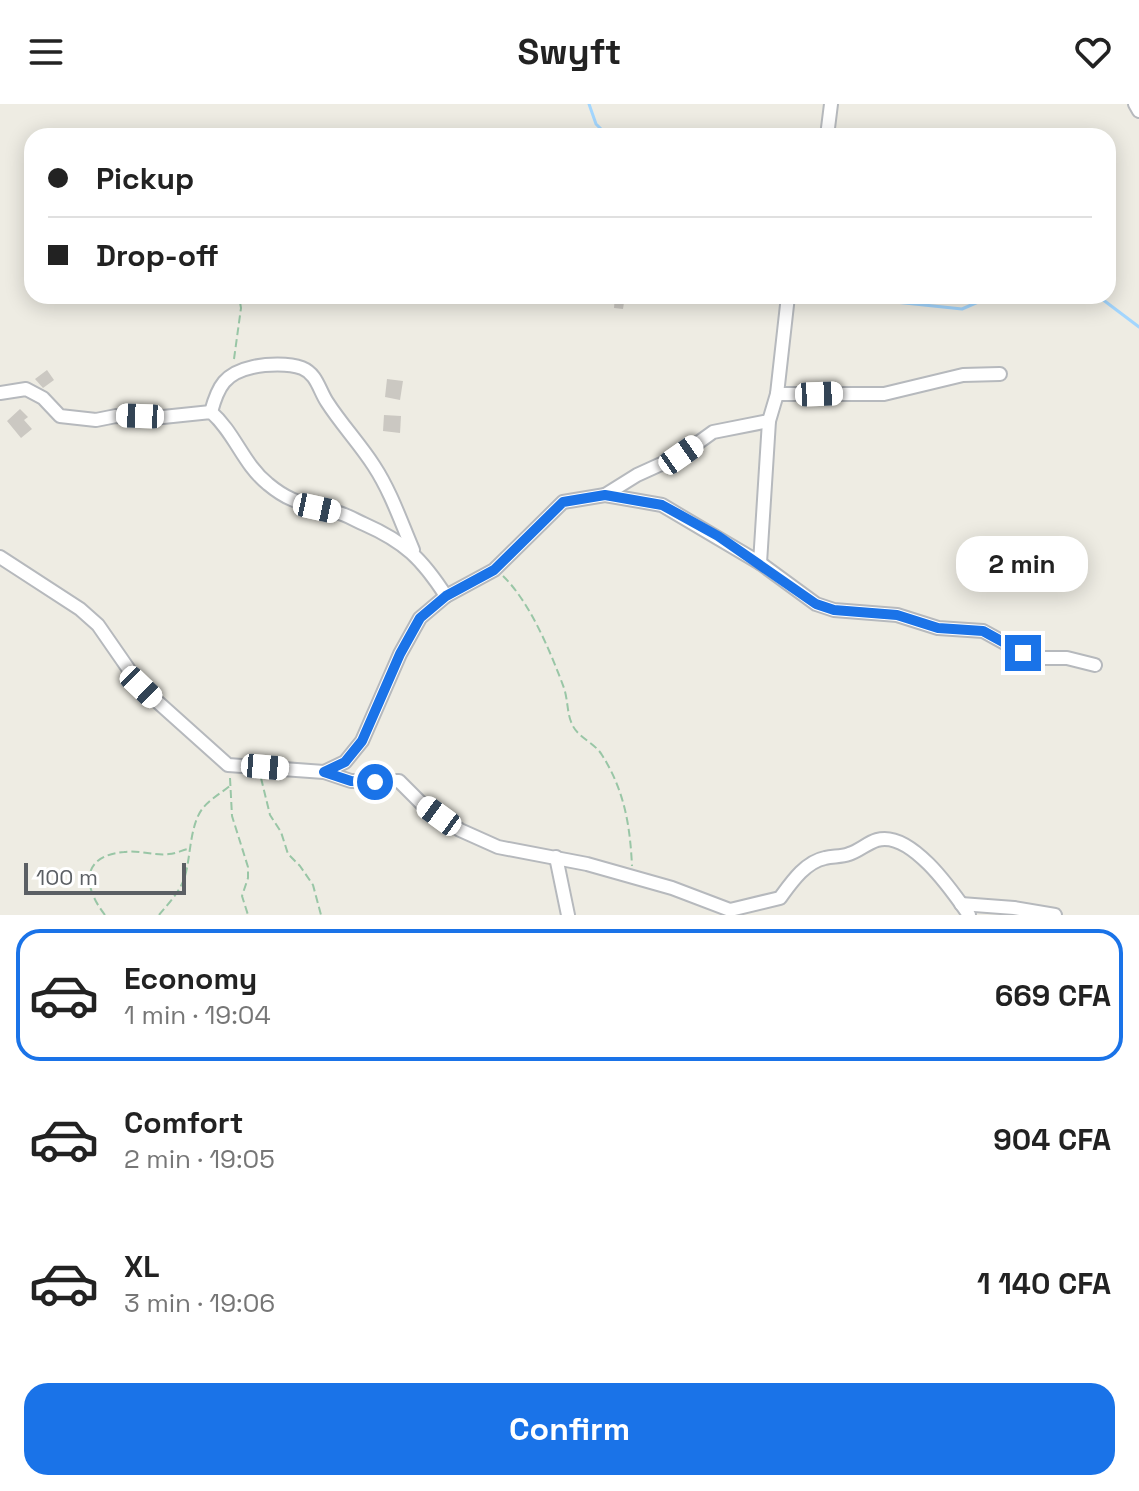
<!DOCTYPE html>
<meta charset="utf-8">
<style>
body{margin:0;font-family:"Space Grotesk",sans-serif;background:#f6f6f6;color:#222;height:100vh;display:flex;flex-direction:column;font-size:30px;white-space:nowrap}
*{box-sizing:border-box;margin:0}
p{font-size:26px;color:#767676}
.icon{flex:none;width:44px;height:44px;fill:none;stroke:currentColor;stroke-width:2;stroke-linecap:round;stroke-linejoin:round}
.map{position:relative;height:811px;overflow:hidden}
.drawer{display:flex;flex-direction:column;background:#fff;flex:1}
.drawer>*{flex:none}
.hud{position:absolute;left:24px;top:24px;width:1092px;height:176px;border-radius:24px;box-shadow:0 4px 20px #0003;display:grid;align-content:center;height:176px;padding:0 24px;background:#fff}
.scale{position:absolute;left:24px;bottom:20px;width:162px;box-sizing:border-box;padding-left:8px;border:4px solid #5b5f64;border-top:0;font-size:22px;line-height:28px;white-space:nowrap;color:#5b5f64;-webkit-text-stroke:6px #fff;paint-order:stroke}
.end{position:absolute;width:36px;height:36px;margin:-18px;border:10px solid #1a73e8;background:#fff;box-shadow:0 0 0 4px #fff}
.from{border-radius:50%}
.bubble{position:absolute;height:56px;border-radius:24px;background:#fff;box-shadow:0 4px 20px #0003;font-size:26px;font-weight:600;line-height:56px;text-align:center}
.car{position:absolute;width:24px;height:48px;margin:-24px -12px;border-radius:10px;box-shadow:0 0 6px 2px #0007;background:linear-gradient(#fff 24%,#345 0 40%,#fff 0 76%,#345 0 86%,#fff 0)}
.hud b{display:flex;align-items:center;gap:28px;height:76px;font-size:30px}
.hud b+b{border-top:2px solid #e0e0e0}
.hud i{width:20px;height:20px;background:#222}
ul{padding:14px 0 0;list-style:none}
li{display:flex;align-items:center;gap:24px;height:132px;margin:0 16px 12px;padding:0 8px;border:4px solid transparent;border-radius:24px}
li div{flex:1}
li b{display:block;font-size:30px}
li em{font-style:normal;font-weight:600}
li.current{border-color:#1a73e8}
li>.icon{width:72px;height:72px;stroke-width:1.5}
.action{display:flex;gap:16px;margin-top:auto;padding:16px 24px}
.action a{flex:1;height:92px;border-radius:24px;background:#1a73e8;color:#fff;font-size:32px;font-weight:600;line-height:92px;text-align:center}
header{display:flex;justify-content:space-between;align-items:center;height:104px;padding:0 24px;background:#fff;font-size:36px;font-weight:600}
.map>svg:first-child{display:block}
.lines{fill:none;stroke-linecap:round;stroke-linejoin:round}
.stream{stroke:#a3d6fe;stroke-width:3}
.building{fill:#cbc8c2}
.minor-casing{stroke:#b6b9bd;stroke-width:16}
.path{stroke:#99c6a6;stroke-width:2;stroke-dasharray:8 4;stroke-linecap:butt}
.minor{stroke:#fff;stroke-width:12}
.route{stroke:#1a73e8;stroke-width:10}
</style>
<header><svg class="icon" aria-label="menu" viewBox="0 0 24 24"><path d="M4 6h16M4 12h16M4 18h16"/></svg>Swyft<svg class="icon" aria-label="heart" viewBox="0 0 24 24"><path d="M12 20l-8-8c-3-5 5-10 8-4 3-6 11-1 8 4z"/></svg></header>
<div class="map">
<svg width="1139" height="811" viewBox="0 0 1139 811">
<rect width="100%" height="100%" fill="#eeece3"/>
<g class="lines">
<!-- stream -->
<g class="stream">
<path d="M589 0 596 20 608 32"/>
<path d="M868 192 876 196 962 205 992 192"/>
<path d="M1098 192 1139 223"/>
</g>
</g>
<!-- building -->
<g class="building">
<path d="M615 192H625L623 205 614 204Z"/>
<path d="M47 266 54 276 43 284 35 275Z"/>
<path d="M387 275 403 277 400 296 385 293Z"/>
<path d="M20 305 28 313 24 316 32 325 21 334 7 317Z"/>
<path d="M384 311 401 312 400 329 383 327Z"/>
</g>
<g class="lines">
<!-- minor casing -->
<g class="minor-casing">
<g id="minor">
<path d="M1135 0 1139 7"/>
<path d="M827 32 831 0"/>
<path d="M0 289 26 285 43 294 60 312 96 316 116 312 163 313 211 308C235 329 243 360 268 380 293 401 307 399 336 408 345 410 355 416 364 420 405 438 422 455 446 492"/>
<path d="M777 290H884L963 271 1000 270"/>
<path d="M211 308C218 282 225 269 253 263 266 260 289 259 302 264 317 270 319 286 327 298 341 320 360 340 374 362 391 388 401 418 413 446"/>
<path d="M605 391 637 371 681 351 713 328 769 317"/>
<path d="M0 453 80 505 98 521 141 583 228 661 324 668 351 677H399L422 700 439 712 460 726 498 743 587 760 672 784 730 806 780 794C791 779 805 758 825 754 833 752 841 753 849 750 859 747 867 739 877 736 911 726 953 788 969 811"/>
<path d="M760 459 816 500 834 506 897 511 938 524 983 527 1023 549 1037 554H1067L1095 561"/>
<path d="M324 668 345 658 362 637 400 550 420 514 446 492 494 466 563 398 605 391 662 401 760 459 769 317 777 290 788 192"/>
<path d="M556 753 568 811"/>
<path d="M961 800 1014 804 1055 811"/>
</g>
</g>
<!-- path -->
<g class="path">
<path d="M234 255 241 204 239 192"/>
<path d="M503 472C530 498 551 549 564 584 568 596 567 610 572 620 577 633 595 639 602 651 624 686 630 720 632 762"/>
<path d="M230 674 232 712 248 763V774L242 792 248 811"/>
<path d="M261 674 270 711 281 728 288 750 300 762 313 781 321 811"/>
<path d="M105 811C83 783 80 752 124 748 139 746 155 752 169 750 175 750 182 746 188 745"/>
<path d="M159 811C168 800 179 789 184 775 191 756 189 721 203 704 210 695 223 688 232 680"/>
</g>
<!-- minor -->
<use href="#minor" class="minor"/>
</g>
<g class="lines">
<!-- route -->
<path class="route" d="M375 678 351 677 324 668 345 658 362 637 400 550 420 514 446 492 494 466 563 398 605 391 662 401 718 432 816 500 834 506 897 511 938 524 983 527 1023 549"/>
</g>
</svg>
<div class="scale">100 m</div>
<i class="end from" style="left:375px;top:678px"></i>
<i class="end" style="left:1023px;top:549px"></i>
<div class="bubble" style="left:956px;top:432px;width:132px">2 min</div>
<i class="car" style="left:819px;top:290px;rotate:88deg"></i>
<i class="car" style="left:140px;top:312px;rotate:272deg"></i>
<i class="car" style="left:681px;top:351px;rotate:55deg"></i>
<i class="car" style="left:317px;top:404px;rotate:102deg"></i>
<i class="car" style="left:141px;top:583px;rotate:134deg"></i>
<i class="car" style="left:265px;top:663px;rotate:95deg"></i>
<i class="car" style="left:439px;top:712px;rotate:306deg"></i>
<div class="hud">
<b><i class="from"></i>Pickup</b>
<b><i></i>Drop-off</b>
</div>
</div>
<section class="drawer">
<ul>
<li class="current"><svg class="icon" aria-label="car" viewBox="0 0 24 24"><path d="M5 17H2v-5l4-1 3-4h7l3 4 3 1v5h-3M9 17h6M6 11h13"/><circle cx="7" cy="17" r="2"/><circle cx="17" cy="17" r="2"/></svg><div><b>Economy</b><p>1 min · 19:04</p></div><em>669 CFA</em></li>
<li><svg class="icon" aria-label="car" viewBox="0 0 24 24"><path d="M5 17H2v-5l4-1 3-4h7l3 4 3 1v5h-3M9 17h6M6 11h13"/><circle cx="7" cy="17" r="2"/><circle cx="17" cy="17" r="2"/></svg><div><b>Comfort</b><p>2 min · 19:05</p></div><em>904 CFA</em></li>
<li><svg class="icon" aria-label="car" viewBox="0 0 24 24"><path d="M5 17H2v-5l4-1 3-4h7l3 4 3 1v5h-3M9 17h6M6 11h13"/><circle cx="7" cy="17" r="2"/><circle cx="17" cy="17" r="2"/></svg><div><b>XL</b><p>3 min · 19:06</p></div><em>1 140 CFA</em></li>
</ul>
<div class="action"><a>Confirm</a></div>
</section>
